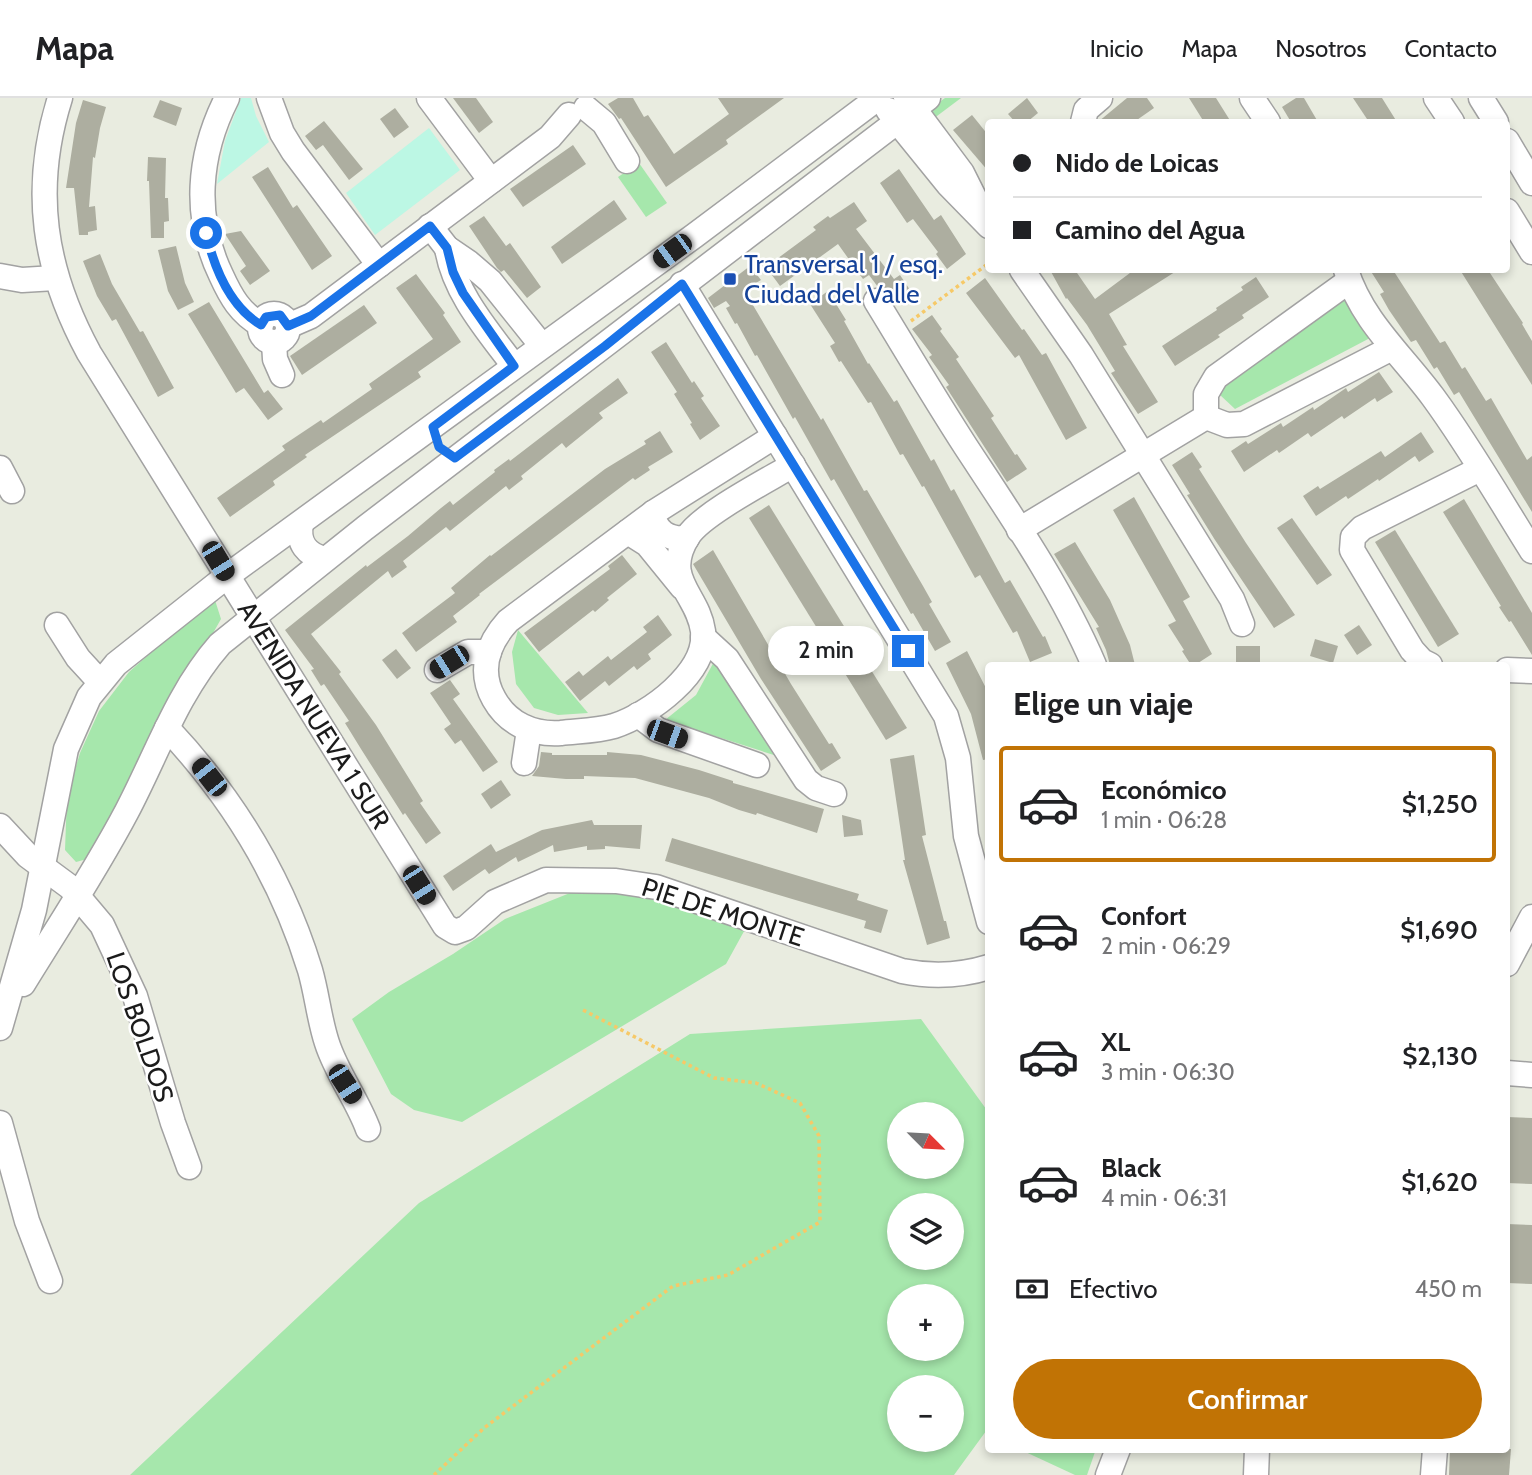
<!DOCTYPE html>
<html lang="es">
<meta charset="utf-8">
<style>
body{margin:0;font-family:Cabin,sans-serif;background:#f2f2f2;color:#202124;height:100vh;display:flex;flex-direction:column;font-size:26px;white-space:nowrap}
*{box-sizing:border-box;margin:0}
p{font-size:23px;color:#757577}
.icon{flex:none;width:38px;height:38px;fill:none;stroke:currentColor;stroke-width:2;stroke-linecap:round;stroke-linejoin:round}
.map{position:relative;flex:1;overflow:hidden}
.side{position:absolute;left:985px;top:564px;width:525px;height:791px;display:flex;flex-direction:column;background:#fff;border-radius:7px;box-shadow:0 4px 10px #0003}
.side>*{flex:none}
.top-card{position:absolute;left:985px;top:21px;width:525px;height:154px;border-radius:7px;box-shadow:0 4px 10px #0003;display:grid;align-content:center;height:154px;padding:0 28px;background:#fff}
.needle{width:46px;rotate:114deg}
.tools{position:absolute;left:887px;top:1004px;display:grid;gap:14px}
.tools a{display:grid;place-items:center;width:77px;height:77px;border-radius:50%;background:#fff;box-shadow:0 4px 10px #0003;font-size:35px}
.end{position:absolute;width:32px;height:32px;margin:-16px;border:9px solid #1a73e8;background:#fff;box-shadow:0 0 0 4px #fff}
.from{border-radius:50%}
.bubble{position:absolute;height:49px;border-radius:24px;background:#fff;box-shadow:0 4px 10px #0003;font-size:23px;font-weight:600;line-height:49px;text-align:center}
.car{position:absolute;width:21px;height:42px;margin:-21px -10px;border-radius:9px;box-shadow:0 0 5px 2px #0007;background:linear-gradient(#222 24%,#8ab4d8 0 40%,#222 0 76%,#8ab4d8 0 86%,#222 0)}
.top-card b{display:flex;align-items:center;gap:24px;height:66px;font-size:26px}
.top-card b+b{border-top:2px solid #e0e0e0}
.top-card i{width:18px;height:18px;background:#202124}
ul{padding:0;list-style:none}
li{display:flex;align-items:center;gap:21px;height:116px;margin:0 14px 10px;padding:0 14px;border:4px solid transparent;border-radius:7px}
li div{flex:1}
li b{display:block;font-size:26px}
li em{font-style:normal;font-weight:600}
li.current{border-color:#c17305}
li>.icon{width:63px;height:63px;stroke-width:1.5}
h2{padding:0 28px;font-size:32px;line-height:84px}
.pay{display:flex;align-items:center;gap:18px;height:77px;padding:0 28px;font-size:26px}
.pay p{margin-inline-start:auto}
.cta{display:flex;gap:14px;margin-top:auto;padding:14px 28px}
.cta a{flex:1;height:80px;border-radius:42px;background:#c17305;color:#fff;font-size:28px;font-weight:600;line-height:80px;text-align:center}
header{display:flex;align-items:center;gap:42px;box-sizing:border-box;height:98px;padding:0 35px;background:#fff;border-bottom:2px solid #e0e0e0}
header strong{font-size:33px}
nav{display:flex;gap:38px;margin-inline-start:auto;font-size:24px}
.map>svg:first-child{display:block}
.grass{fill:#a6e7ac;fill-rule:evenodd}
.park{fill:#bcf7e4}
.building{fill:#adaea0}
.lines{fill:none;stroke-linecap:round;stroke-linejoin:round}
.minor-casing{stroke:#a2a2a2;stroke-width:27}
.path{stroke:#f6c968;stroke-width:3.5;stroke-dasharray:3.5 3.5;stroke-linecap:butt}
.minor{stroke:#fff;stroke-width:24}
.route{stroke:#1a73e8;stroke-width:9}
.transit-dot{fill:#1a4fb4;stroke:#fff;stroke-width:2.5}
.labels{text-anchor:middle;stroke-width:5;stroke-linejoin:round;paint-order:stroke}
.transit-label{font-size:26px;fill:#164399;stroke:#fff;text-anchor:start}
.street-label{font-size:26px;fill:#1b1b1b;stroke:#fff}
</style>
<header>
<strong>Mapa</strong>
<nav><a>Inicio</a><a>Mapa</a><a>Nosotros</a><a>Contacto</a></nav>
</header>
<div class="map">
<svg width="1532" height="1377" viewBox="0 0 1532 1377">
<rect width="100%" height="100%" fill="#e9ece0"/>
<!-- grass -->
<g class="grass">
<path d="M945 0H961L933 21 927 13Z"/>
<path d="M639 65 667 105 646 119 618 79Z"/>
<path d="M1342 198 1370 240 1235 311 1219 296 1225 282Z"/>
<path d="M214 499 221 521 134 675 91 760 76 764 65 752 67 698 80 655 99 613 129 574Z"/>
<path d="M518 532 588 615 558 617 534 610 516 586 512 554Z"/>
<path d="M716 560 780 659 665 622 696 597Z"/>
<path d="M585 789 654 795 748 826 726 866 462 1024 414 1012 391 996 352 921 389 894 453 856 505 821Z"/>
<path d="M921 921 989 1015V1329L954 1377H130L419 1105 690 936ZM900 1017H952V1069H900ZM900 1108H952V1160H900ZM900 1199H952V1251H900ZM900 1290H952V1342H900Z"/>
<path d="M1019 1351H1096L1087 1377H1075Z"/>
</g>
<!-- park -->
<g class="park">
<path d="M241 0H251L256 18 269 44 217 86 225 43Z"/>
<path d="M429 30 460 72 375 137 346 95Z"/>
</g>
<!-- building -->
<g class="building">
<path d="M453 0H476L493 24 479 35Z"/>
<path d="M618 0H633L644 19 648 17 674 56 729 16 718 0H784L726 42 728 46 666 89 621 20 619 21 608 6Z"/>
<path d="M1027 0 1038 15 1027 24H1015L1008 16Z"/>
<path d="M1127 0H1147L1154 10 1134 24H1098Z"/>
<path d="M1189 0H1216L1231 24H1204Z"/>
<path d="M1296 0H1304L1318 24H1291L1282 9Z"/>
<path d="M1353 0H1382L1397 24H1369Z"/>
<path d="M83 2 106 9 100 30 95 60 93 59 89 109 95 108 97 132 88 134V137H79L74 90H66L76 25Z"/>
<path d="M160 2 182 10 176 28 153 19Z"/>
<path d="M395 10 409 29 394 40 380 21Z"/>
<path d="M972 17 989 38V74L953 32Z"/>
<path d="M324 23 363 71 349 82 323 47 316 52 305 38Z"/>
<path d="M573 47 586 66 523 109 510 91Z"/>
<path d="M148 59 166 60 165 100H168L169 123 164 124V140H151L149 83H147Z"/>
<path d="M268 69 293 110 297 107 332 158 312 172 252 79Z"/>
<path d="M899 71 934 122 941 117 966 156 947 171 936 156 938 154 913 121 907 125 880 85Z"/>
<path d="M614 102 627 121 562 166 551 149Z"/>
<path d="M854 104 867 123 856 131 894 181 900 177 910 192 894 204 888 195 878 189 869 177 863 181 838 146 780 188 766 169 816 132 813 129 828 118 830 120Z"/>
<path d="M484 118 506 148 510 145 541 189 527 200 504 172 501 174 497 170 469 128Z"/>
<path d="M241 133 270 173 250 187 240 173 246 168 225 136Z"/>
<path d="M176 148 185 185 194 204 178 212 168 193 158 152Z"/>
<path d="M100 156 112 186 140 234 143 233 174 290 158 299 116 221 112 223 97 198 83 163Z"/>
<path d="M750 168 761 182 744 192 821 322 823 320 864 393 867 392 923 488 932 504 929 506 951 544 935 553 913 515 911 516 834 381 831 383 795 319 793 321 757 257 755 258 737 225 735 226 726 210 730 208 726 203 714 210 708 200Z"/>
<path d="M1050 172H1075L1095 201 1134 172H1178L1109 216 1127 247 1123 248 1158 304 1138 316 1111 275 1115 273 1087 227 1067 200 1066 201Z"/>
<path d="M1370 172H1393L1440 245 1445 243 1462 271 1465 269 1486 303 1491 300 1527 362 1532 358V414L1459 294 1454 297 1437 269 1434 271 1416 242 1411 244 1389 212 1380 196 1384 194Z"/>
<path d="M1460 172H1488L1523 225 1522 226 1532 243V287Z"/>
<path d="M416 176 445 215 443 217 461 244 418 274 421 279 305 357 307 359 273 383 275 387 230 419 217 400 285 352 282 348 321 322 323 325 372 291 369 286 433 241 396 190Z"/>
<path d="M1256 179 1269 199 1242 217 1244 220 1218 237 1220 239 1175 268 1162 248 1217 212 1216 210 1243 192 1241 189Z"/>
<path d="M985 180 1022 232 1024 231 1042 257 1046 255 1087 330 1066 342 1019 257 1015 260 966 195Z"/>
<path d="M828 193 846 222 844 223 868 266 869 265 894 304 897 302 931 363 934 361 951 393 954 391 1005 485 1010 482 1043 539 1045 538 1052 555 1030 564 1017 533 1013 535 980 477 975 480 924 388 922 389 903 356 900 357 871 304 868 305 841 263 839 264 830 248 835 245 810 206Z"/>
<path d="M209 204 264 295 268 292 283 311 268 322 244 290 236 295 188 216Z"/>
<path d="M364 207 377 225 302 277 290 258Z"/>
<path d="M932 217 942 231 940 233 959 259 956 261 994 318 991 320 1015 357 1017 356 1027 371 1007 384 946 289 949 287 929 259 932 257 912 231Z"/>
<path d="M666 244 692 285 694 283 704 298 701 300 720 328 700 342 690 326 692 325 674 296 677 294 651 254Z"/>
<path d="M1379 274 1393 294 1377 304 1375 300 1344 321 1342 318 1311 339 1308 335 1279 355 1277 352 1244 374 1231 353 1246 343 1248 346 1281 325 1283 329 1313 309 1314 312 1346 290 1348 294Z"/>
<path d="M618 280 628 295 599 315 603 320 566 350 562 345 521 378 523 381 509 392 506 388 450 433 446 429 403 463 407 469 392 480 388 473 311 536 341 574 339 576 376 627 423 703 420 705 441 735 426 746 405 715 403 717 361 651 345 625 349 623 324 586 321 588 311 572 314 571 285 532 366 467 367 469 408 438 441 410 450 403 453 407 495 374 494 372 509 361 510 363Z"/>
<path d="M660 333 673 354 648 369 650 372 635 382 633 380 479 496 480 497 453 518 457 524 416 554 402 535 455 495 451 490 490 457 491 458 605 371 646 346 644 343Z"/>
<path d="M1421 334 1434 354 1419 364 1415 358 1379 383 1378 381 1348 401 1346 398 1316 418 1303 398 1318 388 1320 391 1381 353 1385 359Z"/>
<path d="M1192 354 1202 369 1199 371 1246 445 1295 517 1274 530 1215 442 1187 397 1190 396 1172 367Z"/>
<path d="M1134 399 1190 499 1183 503 1212 556 1195 567H1191L1182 553 1184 552 1168 527 1176 523 1113 412Z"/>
<path d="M1464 401 1532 515V557L1511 523 1509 524 1499 509 1501 508 1443 414Z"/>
<path d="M769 407 907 630 886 642 749 420Z"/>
<path d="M1292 420 1332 477 1317 487 1277 430Z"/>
<path d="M1395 432 1459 536 1438 549 1375 444Z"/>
<path d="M1075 444 1110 502 1130 547 1135 567H1110L1106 552 1096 530 1099 529 1054 456Z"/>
<path d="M713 452 791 586 829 646 832 645 841 660 821 673 761 581 693 466Z"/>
<path d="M622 457 637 476 607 500 609 502 595 514 593 512 539 554 524 535 610 471 608 468Z"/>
<path d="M658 517 672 537 648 556 651 561 637 572 634 568 609 588 605 583 580 603 565 584 579 573 583 578 608 558 611 562 647 534 643 529Z"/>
<path d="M1359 527 1372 547 1357 557 1344 537Z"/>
<path d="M1315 541 1338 548 1333 565 1310 558Z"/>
<path d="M1236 548H1260V566L1236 567Z"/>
<path d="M396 551 411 570 397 581 382 562Z"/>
<path d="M967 553 989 596V661L983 662 971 616 946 565Z"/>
<path d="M450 582 460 596 453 601 498 664 483 674 461 642 455 646 444 631 451 626 430 595Z"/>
<path d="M541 654 552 655V657H607V654L641 657 699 672 733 683V685L824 711 817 735 757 715 756 717 739 712 709 700 635 680 584 678V681H566L532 678 539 668Z"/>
<path d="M914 657 926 737 922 738 944 823H946L950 840 927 847 903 762H905L890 661Z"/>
<path d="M501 682 511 697 491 711 481 696Z"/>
<path d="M842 717 861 722 863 737 844 739Z"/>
<path d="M592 722 594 727H642L640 751 605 748V751L587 752V748L554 754 553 747 518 764 516 759 489 776 485 771 453 793 443 778 491 746 496 754 542 732Z"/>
<path d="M672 740 859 796 857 802 888 812 881 835 864 830 866 823 665 763Z"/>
<path d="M1507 1019 1532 1020V1086L1507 1085Z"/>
<path d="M1507 1126 1532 1127V1186L1507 1185Z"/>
<path d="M1450 1351H1511L1509 1377H1449Z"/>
</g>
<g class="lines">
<!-- minor casing -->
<g class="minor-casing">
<g id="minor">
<path d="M60 0C31 92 44 172 89 255L445 828 455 834 466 830 495 804 546 782 616 783 656 789 902 873C932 879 960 878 989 869"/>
<path d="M227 0C198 57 193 119 221 177 231 199 240 215 261 227"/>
<path d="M269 0 282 35 293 53 379 167"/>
<path d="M429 0 491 83"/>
<path d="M906 0 962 75 977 105"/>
<path d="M1252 0 1268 24"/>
<path d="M1436 0 1452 24"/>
<path d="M1481 0 1496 24"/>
<path d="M586 10 604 25 627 63"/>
<path d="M888 12 948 86 989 128"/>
<path d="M1083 24 1086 12 1100 0"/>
<path d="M1507 43 1532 85"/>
<path d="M1507 113 1532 154"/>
<path d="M430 128 447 150 469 165 490 183 542 248"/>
<path d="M447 150C454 195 488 233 514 268"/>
<path d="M1022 172 1081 257 1232 501 1242 526"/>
<path d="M1346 172C1362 223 1402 257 1433 299 1469 348 1500 402 1532 453"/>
<path d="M0 178 22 182 55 180"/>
<path d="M682 186 946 618 958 660 966 738 989 824"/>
<path d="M876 203C906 252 935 301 966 349 1012 419 1061 490 1094 567"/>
<circle cx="274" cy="230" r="14"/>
<path d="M288 228 311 218 550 39 569 17"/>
<path d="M274 244 275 261 282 277"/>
<path d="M1206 319V296L1216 279 1349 183"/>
<path d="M1206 319 1227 327 1244 326 1392 250"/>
<path d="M775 338 653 415 508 523C488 545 478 573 494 601 508 626 533 637 561 635 578 633 597 633 614 628 649 617 708 574 703 533 698 496 661 481 688 438 702 416 768 382 793 367"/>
<path d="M0 370 12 393"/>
<path d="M653 415C655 434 669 442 687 440"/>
<path d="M301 426C297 445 307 457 325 461"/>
<path d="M1019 432 1206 319"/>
<path d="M628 434 647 446 682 489"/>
<path d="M57 527 78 560 100 584"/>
<path d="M703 539 727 561 806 682 816 690 834 696"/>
<path d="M1430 567 1422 563 1412 552 1352 452 1353 439 1362 430 1480 371"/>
<path d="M437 572 468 554H489"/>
<path d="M1507 572 1532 573"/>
<path d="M638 617 658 632 757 667"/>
<path d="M167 630C232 699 282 781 310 872 317 896 319 921 327 945 337 976 357 1001 368 1031"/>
<path d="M524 665 529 632"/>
<path d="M0 728 28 758 70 789 102 827 135 898 173 1025 189 1069"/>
<path d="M1507 866 1532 819"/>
<path d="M23 886C58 829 96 772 127 713 157 656 177 595 220 546L365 430 928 0"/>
<path d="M0 930 34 812 66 651 89 599 116 566 227 478 694 138 878 0"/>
<path d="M1507 975 1532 977"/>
<path d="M0 1025 27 1123 50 1183"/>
<path d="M1108 1377 1118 1351"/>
<path d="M1256 1377 1257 1351"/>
<path d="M1433 1377 1435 1351"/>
</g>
</g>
<!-- path -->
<g class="path">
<path d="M911 223 989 165"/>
<path d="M434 1377 484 1330 673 1188 728 1177 820 1124 819 1038 800 1005 756 985 714 980 583 912"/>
</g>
<!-- minor -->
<use href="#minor" class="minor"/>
</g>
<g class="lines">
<!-- route -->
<path class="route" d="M206 135C214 169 229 208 261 227L266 219 280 217 288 228 311 218 430 128 447 150 453 174 463 195 514 268 433 329 439 349 455 360 605 248 682 186 908 553"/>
</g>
<!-- markers -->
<rect class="transit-dot" x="723" y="174" width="14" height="14" rx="3.5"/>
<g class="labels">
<!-- transit labels -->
<g class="transit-label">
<text x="744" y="175">Transversal 1 / esq.<tspan x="744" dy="30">Ciudad del Valle</tspan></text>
</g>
<!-- street labels -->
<g class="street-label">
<text transform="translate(314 617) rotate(58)" y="9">AVENIDA NUEVA 1 SUR</text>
<text transform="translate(723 814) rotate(18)" y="9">PIE DE MONTE</text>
<text transform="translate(140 929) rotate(71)" y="9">LOS BOLDOS</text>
</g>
</g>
</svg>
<div class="tools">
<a><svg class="needle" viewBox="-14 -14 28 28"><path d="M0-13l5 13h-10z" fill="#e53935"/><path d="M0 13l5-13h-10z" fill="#757577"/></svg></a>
<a><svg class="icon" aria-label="layers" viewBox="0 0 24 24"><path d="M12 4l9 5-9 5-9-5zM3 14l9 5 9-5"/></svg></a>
<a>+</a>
<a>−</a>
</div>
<i class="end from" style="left:206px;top:135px"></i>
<i class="end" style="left:908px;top:553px"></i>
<div class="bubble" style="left:768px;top:528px;width:116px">2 min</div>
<i class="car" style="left:672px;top:153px;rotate:234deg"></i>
<i class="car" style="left:218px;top:463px;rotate:149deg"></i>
<i class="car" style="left:449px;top:564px;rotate:238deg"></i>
<i class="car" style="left:667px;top:636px;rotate:110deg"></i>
<i class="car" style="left:209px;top:679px;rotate:322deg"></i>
<i class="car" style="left:419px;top:787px;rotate:148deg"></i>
<i class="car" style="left:345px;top:986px;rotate:147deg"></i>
<div class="top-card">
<b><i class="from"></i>Nido de Loicas</b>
<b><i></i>Camino del Agua</b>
</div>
<section class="side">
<h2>Elige un viaje</h2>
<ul>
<li class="current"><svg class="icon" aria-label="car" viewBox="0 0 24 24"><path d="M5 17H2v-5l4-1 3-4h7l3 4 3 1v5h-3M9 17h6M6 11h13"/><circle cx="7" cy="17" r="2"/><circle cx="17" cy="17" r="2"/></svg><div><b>Económico</b><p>1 min · 06:28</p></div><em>$1,250</em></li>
<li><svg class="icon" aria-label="car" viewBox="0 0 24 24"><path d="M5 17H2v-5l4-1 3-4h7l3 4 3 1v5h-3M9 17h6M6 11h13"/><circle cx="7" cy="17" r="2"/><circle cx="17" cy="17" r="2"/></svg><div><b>Confort</b><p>2 min · 06:29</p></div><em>$1,690</em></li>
<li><svg class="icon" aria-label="car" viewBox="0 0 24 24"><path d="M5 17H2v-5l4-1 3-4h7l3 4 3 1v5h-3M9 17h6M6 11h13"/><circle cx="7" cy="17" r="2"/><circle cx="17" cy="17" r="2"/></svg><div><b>XL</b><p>3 min · 06:30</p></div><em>$2,130</em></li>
<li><svg class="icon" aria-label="car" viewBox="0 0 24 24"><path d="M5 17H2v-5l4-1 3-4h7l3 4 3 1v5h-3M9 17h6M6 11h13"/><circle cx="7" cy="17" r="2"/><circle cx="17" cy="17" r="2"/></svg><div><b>Black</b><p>4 min · 06:31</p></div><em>$1,620</em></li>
</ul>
<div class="pay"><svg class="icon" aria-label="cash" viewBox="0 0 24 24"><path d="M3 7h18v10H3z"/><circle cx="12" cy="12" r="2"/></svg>Efectivo<p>450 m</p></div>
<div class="cta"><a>Confirmar</a></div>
</section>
</div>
